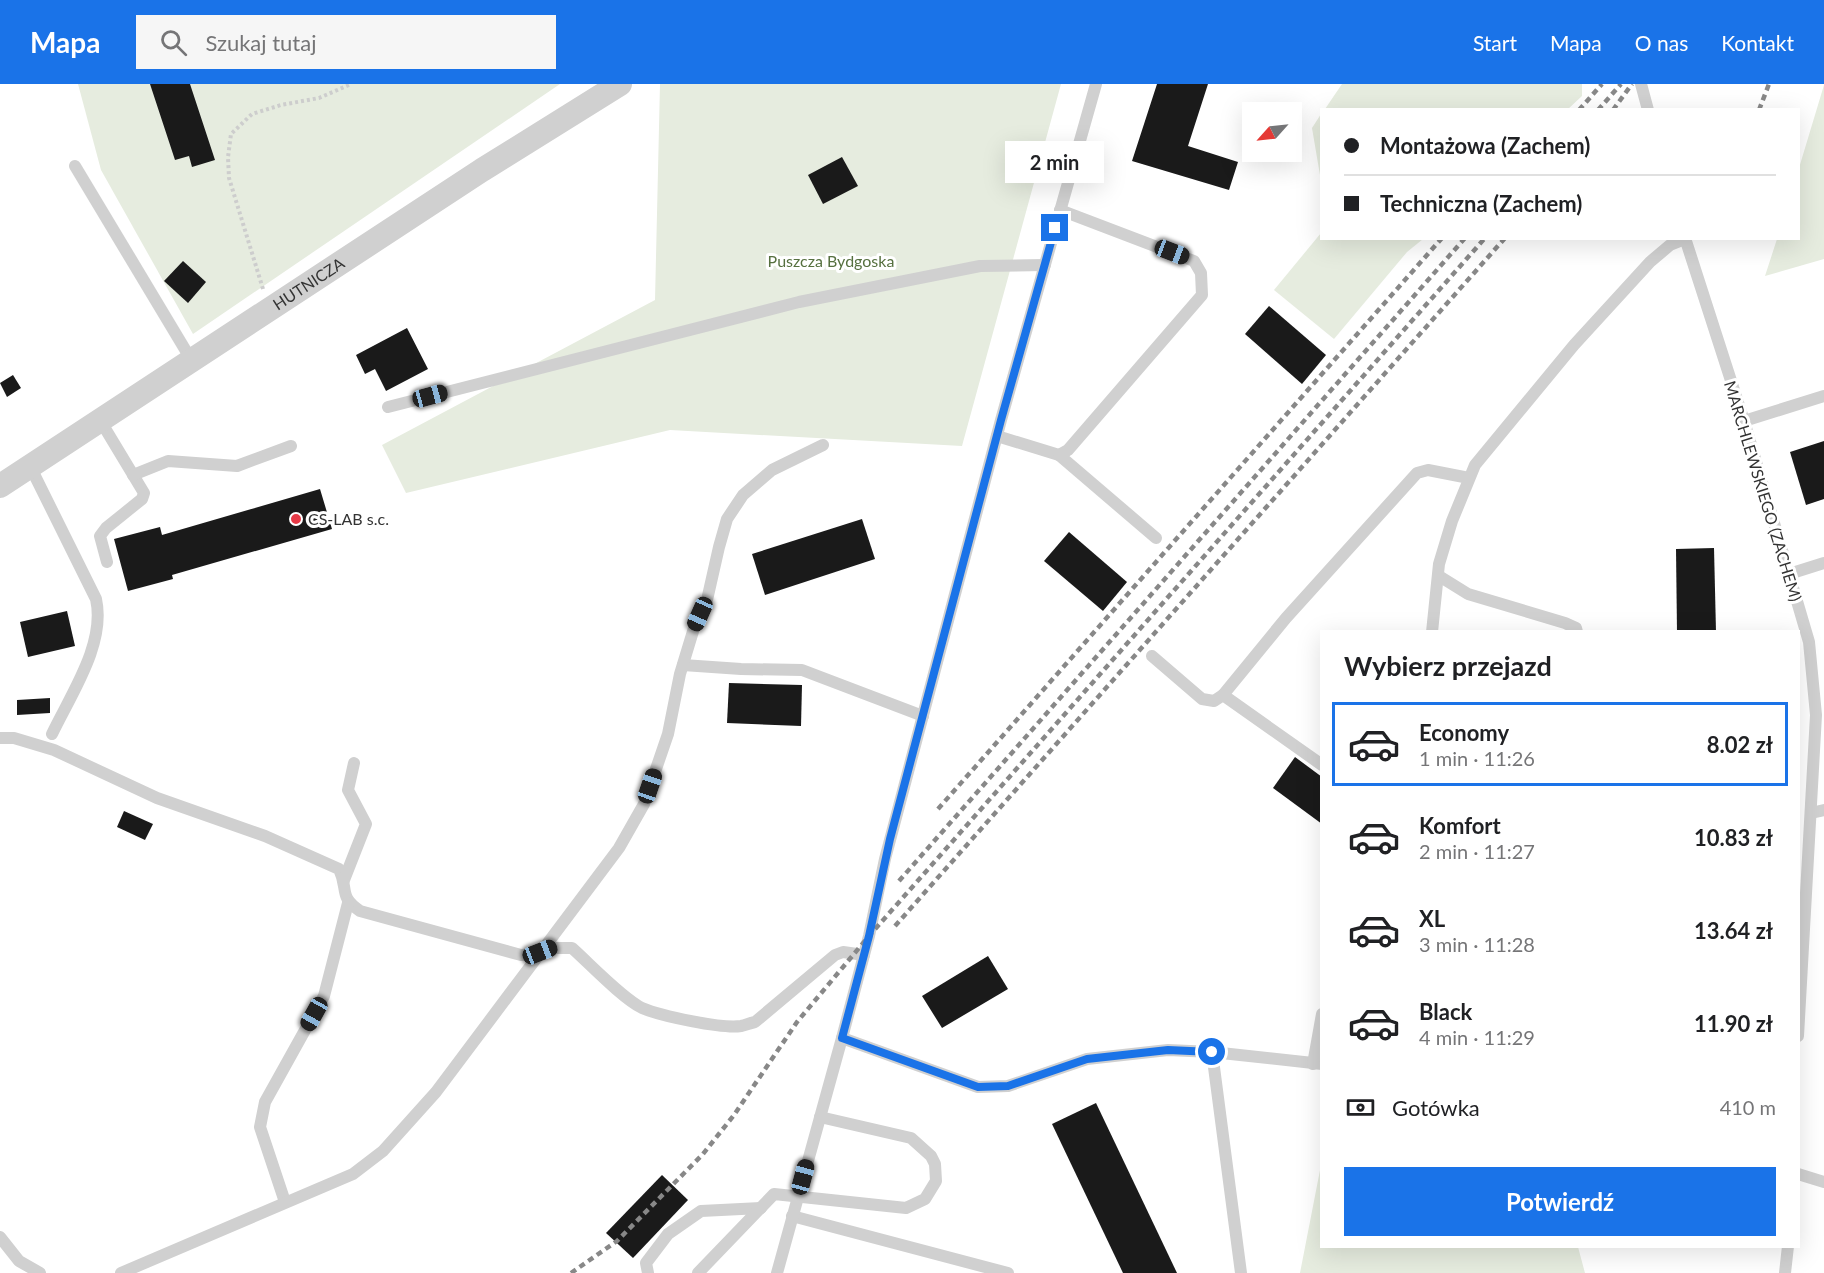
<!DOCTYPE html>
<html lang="pl">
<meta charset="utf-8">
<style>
body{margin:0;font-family:Lato,sans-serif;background:#f6f6f6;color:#202124;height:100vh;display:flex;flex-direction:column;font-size:22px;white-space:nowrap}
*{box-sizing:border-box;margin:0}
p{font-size:20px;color:#757577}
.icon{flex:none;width:33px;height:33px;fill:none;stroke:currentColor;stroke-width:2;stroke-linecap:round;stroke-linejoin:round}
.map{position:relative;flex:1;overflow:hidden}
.panel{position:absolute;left:1320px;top:546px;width:480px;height:618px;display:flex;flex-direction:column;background:#fff;border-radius:0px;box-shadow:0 6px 24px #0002}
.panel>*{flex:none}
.hud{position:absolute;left:1320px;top:24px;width:480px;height:132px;border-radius:0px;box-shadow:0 6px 24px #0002;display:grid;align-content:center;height:132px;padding:0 24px;background:#fff}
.needle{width:39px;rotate:243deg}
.tools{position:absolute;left:1242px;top:18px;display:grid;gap:12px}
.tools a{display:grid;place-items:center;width:60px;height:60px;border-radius:0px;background:#fff;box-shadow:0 6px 24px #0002;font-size:30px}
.end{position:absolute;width:27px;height:27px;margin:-14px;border:8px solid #1a73e8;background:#fff;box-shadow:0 0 0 3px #fff}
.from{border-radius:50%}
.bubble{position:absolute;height:42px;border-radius:0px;background:#fff;box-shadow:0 6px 24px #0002;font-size:20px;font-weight:700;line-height:42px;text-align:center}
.car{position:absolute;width:18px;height:36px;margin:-18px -9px;border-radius:8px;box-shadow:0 0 4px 2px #0007;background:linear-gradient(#222 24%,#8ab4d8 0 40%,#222 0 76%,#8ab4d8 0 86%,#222 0)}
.hud b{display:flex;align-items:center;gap:21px;height:57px;font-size:22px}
.hud b+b{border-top:2px solid #e0e0e0}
.hud i{width:15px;height:15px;background:#202124}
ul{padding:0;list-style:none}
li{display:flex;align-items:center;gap:18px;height:84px;margin:0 12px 9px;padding:0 12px;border:3px solid transparent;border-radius:0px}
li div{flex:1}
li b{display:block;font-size:22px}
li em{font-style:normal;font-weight:700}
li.active{border-color:#1a73e8}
li>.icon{width:54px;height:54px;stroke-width:1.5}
h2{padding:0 24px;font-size:27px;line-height:72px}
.pay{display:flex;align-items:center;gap:15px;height:66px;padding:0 24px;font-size:22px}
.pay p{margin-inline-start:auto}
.primary-button{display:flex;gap:12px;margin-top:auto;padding:12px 24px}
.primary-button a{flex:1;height:69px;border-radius:0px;background:#1a73e8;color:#fff;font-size:24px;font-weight:700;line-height:69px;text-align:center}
header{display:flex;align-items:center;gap:36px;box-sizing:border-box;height:84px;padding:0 30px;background:#1a73e8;color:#fff}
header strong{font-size:28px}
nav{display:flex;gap:33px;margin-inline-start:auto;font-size:21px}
.search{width:420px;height:54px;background:#f6f6f6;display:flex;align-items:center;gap:15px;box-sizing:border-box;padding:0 21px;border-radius:0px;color:#757577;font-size:22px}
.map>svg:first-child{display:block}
.green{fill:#e6ecdf}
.building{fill:#1a1a1a}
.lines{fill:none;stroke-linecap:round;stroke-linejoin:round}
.path{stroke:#cdcdcd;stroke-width:4;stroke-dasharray:3 3;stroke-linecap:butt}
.service{stroke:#d0d0d0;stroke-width:12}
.minor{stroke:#d0d0d0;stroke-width:24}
.rail{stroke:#888;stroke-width:4.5;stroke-dasharray:6 4.5;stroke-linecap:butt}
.route{stroke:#1a73e8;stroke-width:8}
.poi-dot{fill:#e63946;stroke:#fff;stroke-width:2}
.labels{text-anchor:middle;stroke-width:6;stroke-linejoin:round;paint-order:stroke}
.park-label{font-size:16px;fill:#56703f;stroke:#fff}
.street-label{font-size:16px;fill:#333;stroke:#fff}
.poi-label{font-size:16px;fill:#333;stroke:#fff;text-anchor:start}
</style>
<header>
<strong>Mapa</strong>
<div class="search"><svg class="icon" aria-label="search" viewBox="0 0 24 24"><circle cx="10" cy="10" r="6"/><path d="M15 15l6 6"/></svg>Szukaj tutaj</div>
<nav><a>Start</a><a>Mapa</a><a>O nas</a><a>Kontakt</a></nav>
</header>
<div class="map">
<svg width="1824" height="1189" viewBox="0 0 1824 1189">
<rect width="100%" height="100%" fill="#fff"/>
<!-- green -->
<g class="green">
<path d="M78 0H560L193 250 101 86Z"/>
<path d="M660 0H1061L962 362 670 346 406 409 382 361 655 216Z"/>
<path d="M1342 0H1582V12L1567 26 1325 25Z"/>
<path d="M1824 1V175L1765 192 1777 155 1798 154 1799 84Z"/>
<path d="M1321 30V97L1312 44Z"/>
<path d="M1321 149 1322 154 1423 155 1407 168 1334 255 1274 206Z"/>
<path d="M1321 1081 1322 1162 1578 1163 1585 1189H1300Z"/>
</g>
<!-- building -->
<g class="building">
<path d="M150 0H190L215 76 192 83 189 72 175 76Z"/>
<path d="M1157 0H1208L1188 62 1238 78 1229 106 1132 77Z"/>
<path d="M842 73 858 102 823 120 808 91Z"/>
<path d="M183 177 206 198 188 219 164 197Z"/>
<path d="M1269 222 1326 271 1302 300 1245 250Z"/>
<path d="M407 244 428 285 386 307 375 285 365 290 356 271Z"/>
<path d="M13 291 21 304 7 313 0 299Z"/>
<path d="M1824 357V415L1806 421 1790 368Z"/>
<path d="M320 405 332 445 172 491 173 495 128 507 114 455 160 443 162 451Z"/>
<path d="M862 435 875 475 765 511 752 470Z"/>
<path d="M1069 448 1127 498 1103 527 1044 477Z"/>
<path d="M1714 464 1716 548H1677L1676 465Z"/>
<path d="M67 527 75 562 28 573 20 538Z"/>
<path d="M729 599 802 601 801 642 727 639Z"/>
<path d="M50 614V629L17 631V616Z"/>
<path d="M1295 673 1322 693V740L1273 704Z"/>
<path d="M124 727 153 740 145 756 117 743Z"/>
<path d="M988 872 1008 905 942 944 922 912Z"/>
<path d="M1096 1019 1177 1189H1123L1052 1040Z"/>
<path d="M662 1091 688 1116 633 1174 606 1149Z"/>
</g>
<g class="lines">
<!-- path -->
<path class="path" d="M263 205 229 94 228 73 231 50 252 30 281 21 319 14 351 0"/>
<!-- service -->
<g class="service">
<path d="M1641 0 1648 26"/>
<path d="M75 82 192 277"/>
<path d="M1685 154 1744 337 1809 558 1816 631 1798 952"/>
<path d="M388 323 799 218 980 182 1045 181"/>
<path d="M100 336 144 409 142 415 106 444 100 452 107 478"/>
<path d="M1744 337 1824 312"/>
<path d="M997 352 1059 371 1068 366 1202 211 1201 189 1194 177 1060 126"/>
<path d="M1059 371 1156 454"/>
<path d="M30 382 96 515C106 560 71 610 52 650"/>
<path d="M133 391 168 377 237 382 291 362"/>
<path d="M1789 490 1824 479"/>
<path d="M1439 492 1468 510 1565 539 1576 544 1577 548"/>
<path d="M1432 548 1439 480 1452 437 1475 381 1574 261 1650 178 1670 161 1685 155"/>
<path d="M1152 572 1202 615 1214 617 1223 611 1322 681"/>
<path d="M683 581 741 585 802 586 923 632"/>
<path d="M1223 611 1286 534 1417 389 1428 386 1469 394"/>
<path d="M0 654H14L54 666 157 714 265 752 339 785C349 806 338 812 360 827L521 871 535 870 552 864H572C590 880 622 914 642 924 661 932 722 945 741 942 746 941 750 939 755 938L835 871 843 868 864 871"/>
<path d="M1811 729 1824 726"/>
<path d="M344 796 366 740 348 706 354 679"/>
<path d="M842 954 978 1003 1008 1002 1087 975 1168 966 1212 968 1322 980"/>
<path d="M1212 968 1241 1189"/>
<path d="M1313 980 1322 930"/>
<path d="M1798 1090 1824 1098"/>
<path d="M285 1118 260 1043 265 1018 324 912 348 819"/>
<path d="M792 1132 1008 1189"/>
<path d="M0 1153 19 1177 40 1189"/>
<path d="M121 1189 353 1090 383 1067 436 1008 619 764 644 720 668 650 680 590 694 544 707 516 719 463 727 435 743 411 772 386 823 361"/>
<path d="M648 1189 646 1179 668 1150 701 1127 761 1124"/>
<path d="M698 1189 774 1110 906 1124 925 1115 936 1097 935 1080 931 1072 911 1054 820 1033"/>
<path d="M777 1189 842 954 869 852 885 775 1001 336 1096 0"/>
<path d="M1785 1189 1788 1162"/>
</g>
<!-- minor -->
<path class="minor" id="s1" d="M0 402 482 86 620 0"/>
<!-- rail -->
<g class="rail">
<path d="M1579 26 1602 0"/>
<path d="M1598 26 1621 0"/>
<path d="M1613 26 1632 0"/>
<path d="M1759 26 1769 0"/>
<path d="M938 725 1442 154"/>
<path d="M899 797 1465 154"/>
<path d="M895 842 1505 154"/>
<path d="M571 1189 617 1157 703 1070 734 1031 797 938 869 852 1485 154"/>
</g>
</g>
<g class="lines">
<!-- route -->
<path class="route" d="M1055 144 1001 336 890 755 869 852 842 954 978 1003 1008 1002 1087 975 1168 966 1212 968"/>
</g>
<!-- markers -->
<circle class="poi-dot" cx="296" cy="435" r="6"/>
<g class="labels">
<!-- park labels -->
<g class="park-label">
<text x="831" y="183">Puszcza Bydgoska</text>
</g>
<!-- street labels -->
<g class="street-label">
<text dy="6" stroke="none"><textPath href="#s1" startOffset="369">HUTNICZA</textPath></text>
<text transform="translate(1763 407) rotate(73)" y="6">MARCHLEWSKIEGO (ZACHEM)</text>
</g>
<!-- poi labels -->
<g class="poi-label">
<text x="308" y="441">CS-LAB s.c.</text>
</g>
</g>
</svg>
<div class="tools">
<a><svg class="needle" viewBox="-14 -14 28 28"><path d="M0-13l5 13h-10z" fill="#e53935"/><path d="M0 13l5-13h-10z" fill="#757577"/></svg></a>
</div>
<i class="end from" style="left:1212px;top:968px"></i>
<i class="end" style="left:1055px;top:144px"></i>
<div class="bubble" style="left:1005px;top:57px;width:99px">2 min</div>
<i class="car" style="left:1172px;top:168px;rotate:111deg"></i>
<i class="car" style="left:430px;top:312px;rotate:75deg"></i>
<i class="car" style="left:700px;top:530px;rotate:204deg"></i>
<i class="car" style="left:650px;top:702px;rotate:19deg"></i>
<i class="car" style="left:540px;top:868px;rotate:69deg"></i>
<i class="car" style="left:314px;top:930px;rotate:209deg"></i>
<i class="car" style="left:803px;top:1093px;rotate:15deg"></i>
<div class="hud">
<b><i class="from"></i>Montażowa (Zachem)</b>
<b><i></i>Techniczna (Zachem)</b>
</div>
<section class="panel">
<h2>Wybierz przejazd</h2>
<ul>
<li class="active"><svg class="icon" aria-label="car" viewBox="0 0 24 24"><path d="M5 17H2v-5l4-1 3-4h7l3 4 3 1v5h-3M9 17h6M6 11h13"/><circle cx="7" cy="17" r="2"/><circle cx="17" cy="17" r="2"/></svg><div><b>Economy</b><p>1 min · 11:26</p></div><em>8.02 zł</em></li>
<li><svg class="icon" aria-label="car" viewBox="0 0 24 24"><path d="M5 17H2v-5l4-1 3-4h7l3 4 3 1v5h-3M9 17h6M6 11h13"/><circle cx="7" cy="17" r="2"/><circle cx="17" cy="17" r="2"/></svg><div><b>Komfort</b><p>2 min · 11:27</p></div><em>10.83 zł</em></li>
<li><svg class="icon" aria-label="car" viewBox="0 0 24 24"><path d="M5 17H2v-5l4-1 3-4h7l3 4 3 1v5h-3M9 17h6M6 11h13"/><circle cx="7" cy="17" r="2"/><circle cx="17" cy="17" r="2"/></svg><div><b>XL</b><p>3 min · 11:28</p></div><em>13.64 zł</em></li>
<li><svg class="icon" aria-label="car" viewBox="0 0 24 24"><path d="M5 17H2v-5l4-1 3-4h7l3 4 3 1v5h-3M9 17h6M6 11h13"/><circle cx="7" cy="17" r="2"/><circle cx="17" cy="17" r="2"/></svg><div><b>Black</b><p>4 min · 11:29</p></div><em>11.90 zł</em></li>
</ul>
<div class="pay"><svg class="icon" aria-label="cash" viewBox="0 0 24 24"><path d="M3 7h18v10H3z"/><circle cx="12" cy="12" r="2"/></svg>Gotówka<p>410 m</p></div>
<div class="primary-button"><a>Potwierdź</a></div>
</section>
</div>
